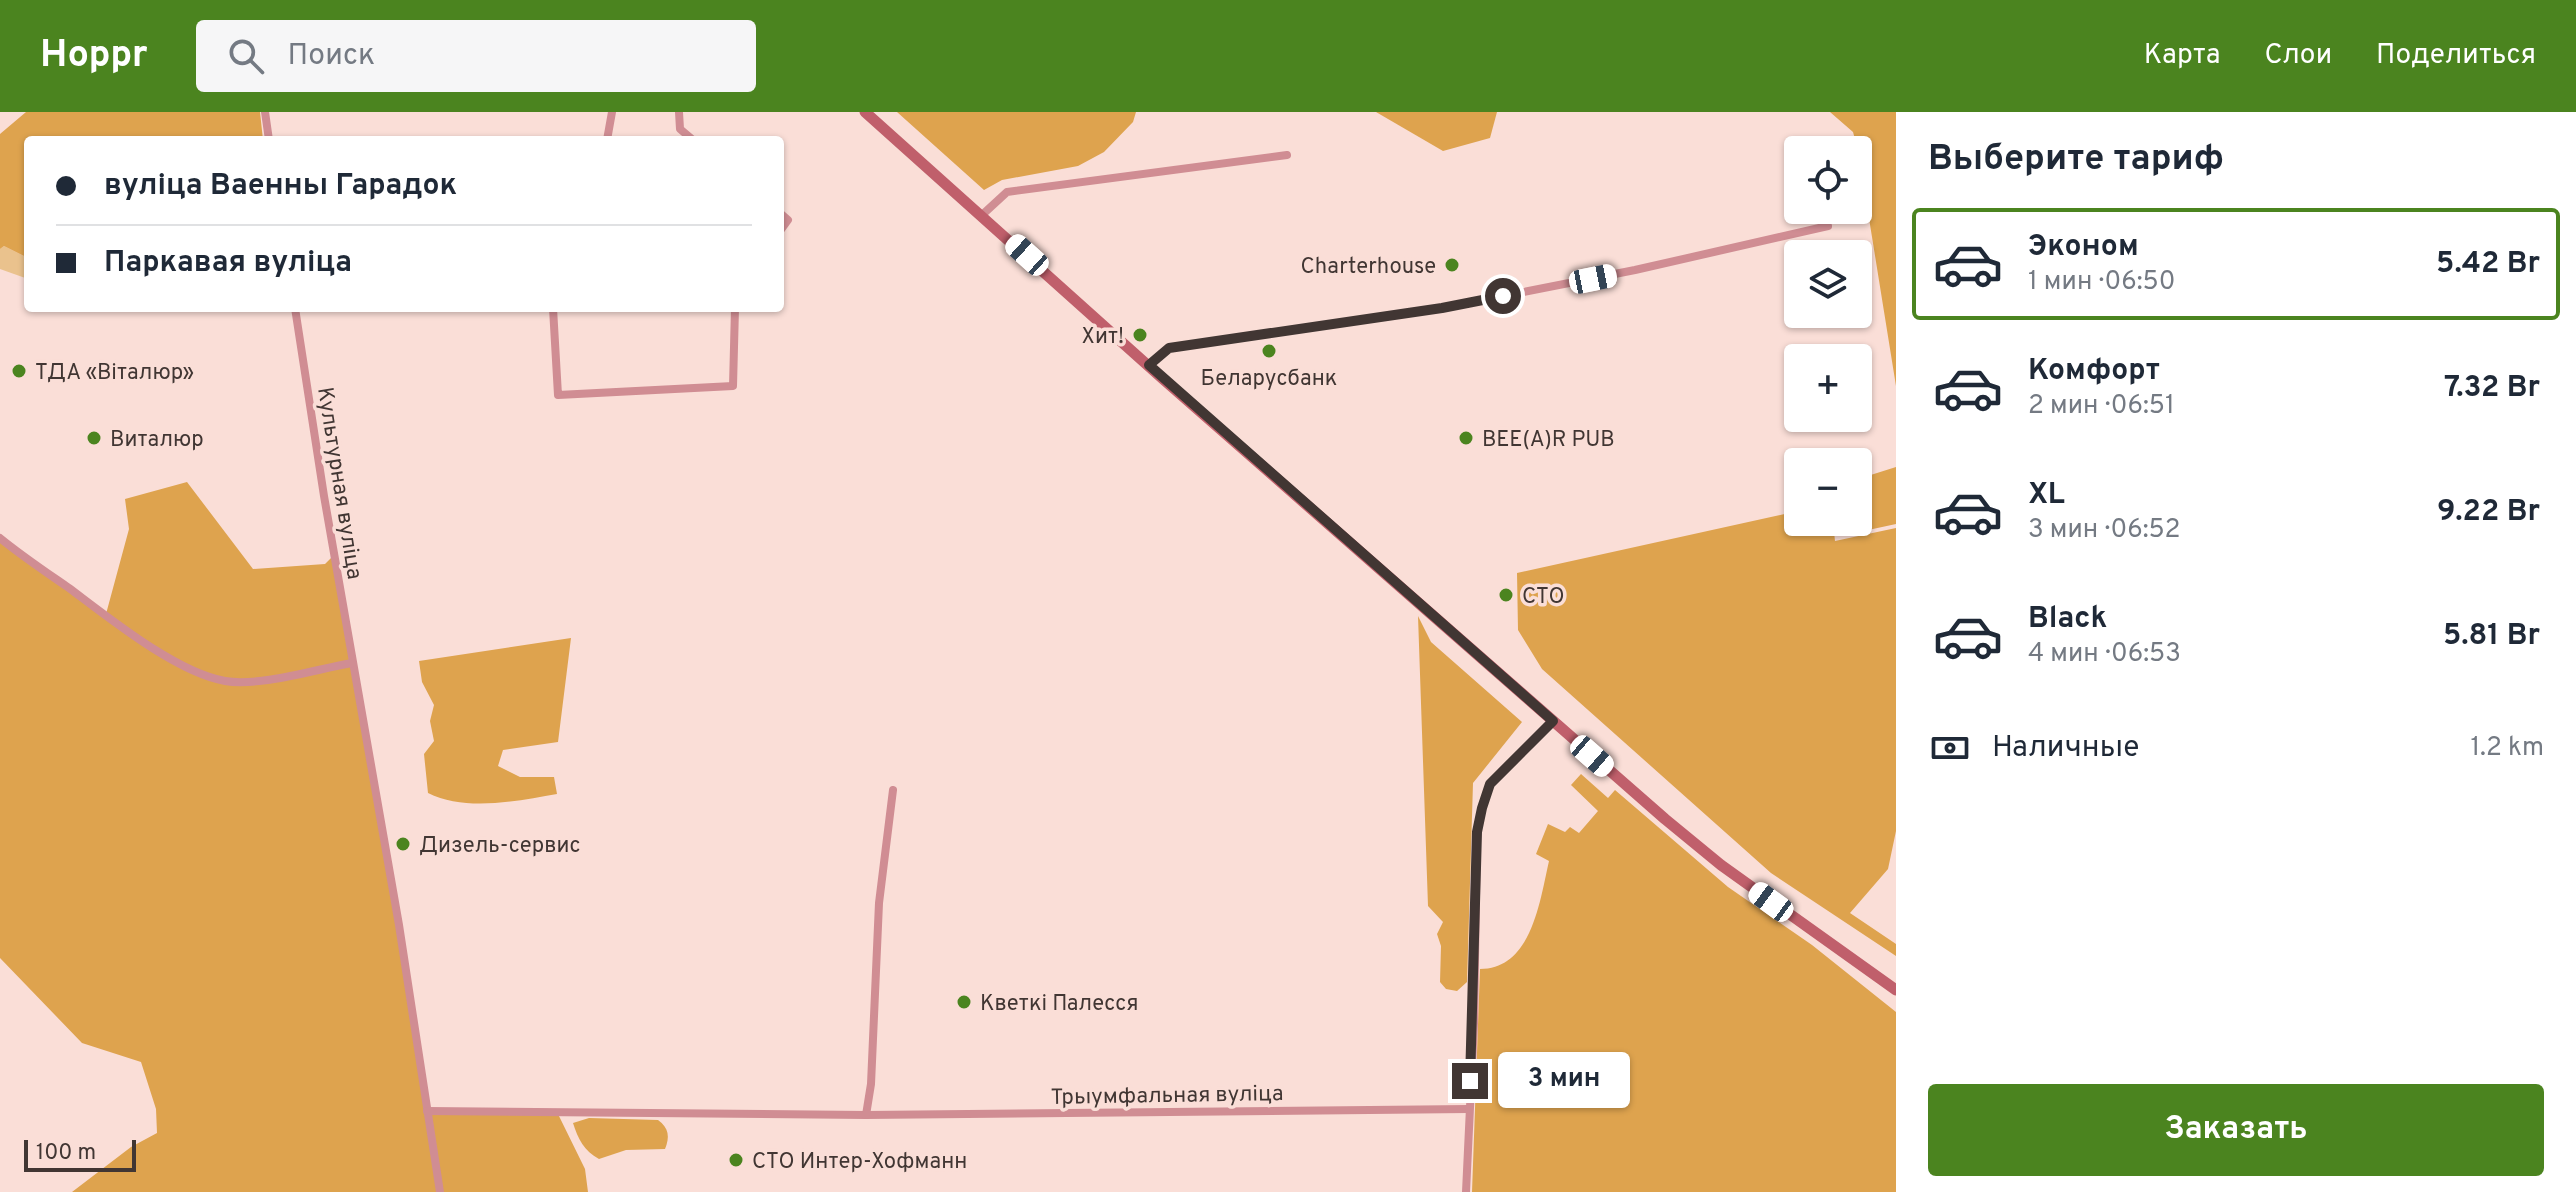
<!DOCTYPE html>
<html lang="ru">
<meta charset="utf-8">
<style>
body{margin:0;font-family:Overpass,sans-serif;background:#f6f6f7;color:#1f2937;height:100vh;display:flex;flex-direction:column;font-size:30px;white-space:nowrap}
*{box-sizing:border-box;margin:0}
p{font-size:26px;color:#747a83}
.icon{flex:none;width:44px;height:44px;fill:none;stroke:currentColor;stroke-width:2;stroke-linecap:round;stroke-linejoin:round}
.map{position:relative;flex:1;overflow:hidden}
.sheet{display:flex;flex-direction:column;background:#fff;width:680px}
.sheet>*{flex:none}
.banner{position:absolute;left:24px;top:24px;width:760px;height:176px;border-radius:8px;box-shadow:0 2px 6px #0004;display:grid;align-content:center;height:176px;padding:0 32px;background:#fff}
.tools{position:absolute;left:1784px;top:24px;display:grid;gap:16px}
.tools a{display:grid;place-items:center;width:88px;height:88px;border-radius:8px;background:#fff;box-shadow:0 2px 6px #0004;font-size:40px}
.scale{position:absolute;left:24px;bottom:20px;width:112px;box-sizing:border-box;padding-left:8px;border:4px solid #413633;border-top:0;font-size:22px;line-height:28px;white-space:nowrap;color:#413633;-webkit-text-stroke:6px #faded7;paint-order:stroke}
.end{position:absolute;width:36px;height:36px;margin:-18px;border:10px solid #413633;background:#fff;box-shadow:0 0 0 4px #fff}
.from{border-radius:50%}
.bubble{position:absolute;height:56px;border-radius:8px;background:#fff;box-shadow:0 2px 6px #0004;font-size:26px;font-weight:700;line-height:56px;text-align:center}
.car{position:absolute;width:24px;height:48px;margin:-24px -12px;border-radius:10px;box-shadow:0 0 6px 2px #0007;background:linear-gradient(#fff 24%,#345 0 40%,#fff 0 76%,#345 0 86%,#fff 0)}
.banner b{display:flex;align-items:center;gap:28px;height:76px;font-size:30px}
.banner b+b{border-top:2px solid #e0e1e3}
.banner i{width:20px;height:20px;background:#1f2937}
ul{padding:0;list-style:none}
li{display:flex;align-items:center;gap:24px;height:112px;margin:0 16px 12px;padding:0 16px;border:4px solid transparent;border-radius:8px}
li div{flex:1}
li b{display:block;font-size:30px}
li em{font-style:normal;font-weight:700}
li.active{border-color:#4b841f}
li>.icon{width:72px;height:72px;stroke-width:1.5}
h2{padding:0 32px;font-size:36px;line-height:96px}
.pay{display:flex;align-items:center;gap:20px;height:88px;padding:0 32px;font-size:30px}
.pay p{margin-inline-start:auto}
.cta{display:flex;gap:16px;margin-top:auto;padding:16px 32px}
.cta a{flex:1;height:92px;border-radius:8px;background:#4b841f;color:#fff;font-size:32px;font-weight:700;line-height:92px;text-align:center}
header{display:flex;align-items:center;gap:48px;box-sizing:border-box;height:112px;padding:0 40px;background:#4b841f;color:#fff}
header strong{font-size:38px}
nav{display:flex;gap:44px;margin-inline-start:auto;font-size:28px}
.search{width:560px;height:72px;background:#f6f6f7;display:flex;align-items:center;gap:20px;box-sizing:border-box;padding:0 28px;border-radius:8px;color:#747a83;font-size:30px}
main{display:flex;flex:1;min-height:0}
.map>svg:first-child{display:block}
.green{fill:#eac28d}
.forest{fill:#dea34e}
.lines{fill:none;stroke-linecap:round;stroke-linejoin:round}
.street{stroke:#d08d93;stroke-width:8}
.secondary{stroke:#c05f6b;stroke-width:11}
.route{stroke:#413633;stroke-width:10}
.poi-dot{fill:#4b841f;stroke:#faded7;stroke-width:3}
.labels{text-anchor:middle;stroke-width:7;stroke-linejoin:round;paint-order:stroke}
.poi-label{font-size:22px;fill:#413633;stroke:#faded7;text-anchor:start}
.street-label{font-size:22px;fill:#413633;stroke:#faded7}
</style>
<header>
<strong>Hoppr</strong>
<div class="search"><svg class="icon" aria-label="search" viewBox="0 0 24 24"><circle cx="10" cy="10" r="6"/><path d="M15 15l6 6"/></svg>Поиск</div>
<nav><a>Карта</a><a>Слои</a><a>Поделиться</a></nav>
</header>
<main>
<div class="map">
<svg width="1896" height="1080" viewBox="0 0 1896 1080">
<rect width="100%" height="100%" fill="#faded7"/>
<!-- green -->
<path class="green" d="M4 134 28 146V167L0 157V137Z"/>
<!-- forest -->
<g class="forest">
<path d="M26 0H260L263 28H28V146L4 134 0 137V22Z"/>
<path d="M897 0H1136L1133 10 1104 40 1078 54 1002 68 984 78Z"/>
<path d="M1376 0H1497L1490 26 1443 39Z"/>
<path d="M1830 0H1896V274L1858 38 1853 20Z"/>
<path d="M1896 355V412L1845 423 1844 410H1858V367Z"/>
<path d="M187 370 253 457 325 452 334 443 427 999 557 1000 585 1057 588 1080H72L131 1035 157 1021 156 997 141 950 82 931 0 846V426L106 502 129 417 125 387Z"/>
<path d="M1798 399V410H1833L1835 429 1896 416V719L1888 757 1850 801 1896 832V844L1771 761 1542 557 1518 518 1517 461Z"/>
<path d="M1418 504 1431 530 1522 610 1473 671 1467 870 1457 879 1446 877 1440 870 1441 834 1437 822 1443 810 1428 794Z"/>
<path d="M571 526 558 630 503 638 498 654 520 665H554L557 682C517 689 466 700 428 681L424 642 434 629 430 609 434 593 422 570 419 549Z"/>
<path d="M1581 662 1608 686 1615 678 1728 775 1812 833 1896 900V1080H1472L1480 857C1532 857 1540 788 1549 749L1536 742 1548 712 1565 720 1570 715 1579 721 1598 699 1571 673Z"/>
<path d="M589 1006 658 1008C669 1016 670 1025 665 1037L626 1038 599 1047C584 1039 578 1027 573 1011Z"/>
</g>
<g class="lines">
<!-- street -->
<g class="street">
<path d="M265 0 269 28"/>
<path d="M679 0 680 17 693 28"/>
<path d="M607 28 612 0"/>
<path d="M780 101 788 108 780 119"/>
<path d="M982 103 1007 80 1287 43"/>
<path d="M295 196 324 384 399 813 440 1080"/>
<path d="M553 196 558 283 733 274 735 196"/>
<path d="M1149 253 1169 236 1442 196 1635 158 1828 114"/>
<path d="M0 426C22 444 46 460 69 476 109 506 177 561 225 569 259 575 317 557 352 551"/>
<path d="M427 999 866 1003 1469 997"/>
<path d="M866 1003 871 972 879 791 893 678"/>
<path d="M1466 1080 1474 911 1477 720 1482 696 1490 672 1553 609"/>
</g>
<!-- secondary -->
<path class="secondary" d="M865 0 1163 267 1665 707 1721 753 1896 878"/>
</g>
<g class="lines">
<!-- route -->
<path class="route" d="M1470 969 1477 720 1482 696 1490 672 1553 609 1149 253 1169 236 1442 196 1503 184"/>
</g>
<!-- markers -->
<g class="poi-dot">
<circle cx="1452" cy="153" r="8"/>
<circle cx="1140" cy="223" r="8"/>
<circle cx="1269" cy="239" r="8"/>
<circle cx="19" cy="259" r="8"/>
<circle cx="94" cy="326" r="8"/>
<circle cx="1466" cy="326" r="8"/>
<circle cx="1506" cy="483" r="8"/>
<circle cx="403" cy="732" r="8"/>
<circle cx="964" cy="890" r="8"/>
<circle cx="736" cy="1048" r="8"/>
</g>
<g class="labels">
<!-- poi labels -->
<g class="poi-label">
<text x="1436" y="161" text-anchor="end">Charterhouse</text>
<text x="1124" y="231" text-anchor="end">Хит!</text>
<text x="35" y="267">ТДА «Віталюр»</text>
<text x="1269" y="273" text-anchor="middle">Беларусбанк</text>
<text x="110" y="334">Виталюр</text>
<text x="1482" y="334">BEE(A)R PUB</text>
<text x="1522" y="491">СТО</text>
<text x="419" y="740">Дизель-сервис</text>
<text x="980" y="898">Кветкі Палесся</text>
<text x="752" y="1056">СТО Интер-Хофманн</text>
</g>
<!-- street labels -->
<g class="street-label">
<text transform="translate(341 371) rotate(81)" y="8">Культурная вуліца</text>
<text transform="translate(1167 982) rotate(-1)" y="8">Трыумфальная вуліца</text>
</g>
</g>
</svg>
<div class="tools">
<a><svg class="icon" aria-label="locate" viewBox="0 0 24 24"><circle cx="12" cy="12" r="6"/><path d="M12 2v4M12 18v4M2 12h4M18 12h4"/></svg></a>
<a><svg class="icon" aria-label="layers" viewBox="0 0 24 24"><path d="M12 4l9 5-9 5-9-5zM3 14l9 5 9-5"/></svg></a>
<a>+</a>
<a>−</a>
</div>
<div class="scale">100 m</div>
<i class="end from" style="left:1503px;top:184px"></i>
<i class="end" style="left:1470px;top:969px"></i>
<div class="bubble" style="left:1498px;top:940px;width:132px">3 мин</div>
<i class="car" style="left:1027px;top:143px;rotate:312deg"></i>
<i class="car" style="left:1593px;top:167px;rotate:79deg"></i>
<i class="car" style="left:1592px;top:644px;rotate:131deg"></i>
<i class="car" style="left:1771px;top:790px;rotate:306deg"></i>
<div class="banner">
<b><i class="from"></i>вуліца Ваенны Гарадок</b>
<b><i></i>Паркавая вуліца</b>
</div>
</div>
<section class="sheet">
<h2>Выберите тариф</h2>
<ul>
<li class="active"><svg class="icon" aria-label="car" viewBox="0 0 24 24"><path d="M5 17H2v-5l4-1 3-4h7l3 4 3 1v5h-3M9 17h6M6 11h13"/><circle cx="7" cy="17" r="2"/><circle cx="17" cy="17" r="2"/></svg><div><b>Эконом</b><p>1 мин · 06:50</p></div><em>5.42 Br</em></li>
<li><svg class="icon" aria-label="car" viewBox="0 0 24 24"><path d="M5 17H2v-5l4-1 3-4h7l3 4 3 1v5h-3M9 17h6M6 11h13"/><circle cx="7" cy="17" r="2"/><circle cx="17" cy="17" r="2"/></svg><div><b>Комфорт</b><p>2 мин · 06:51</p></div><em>7.32 Br</em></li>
<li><svg class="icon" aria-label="car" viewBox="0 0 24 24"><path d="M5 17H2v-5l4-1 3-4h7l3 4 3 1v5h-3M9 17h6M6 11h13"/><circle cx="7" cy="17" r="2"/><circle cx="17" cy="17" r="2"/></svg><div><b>XL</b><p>3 мин · 06:52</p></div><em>9.22 Br</em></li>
<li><svg class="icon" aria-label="car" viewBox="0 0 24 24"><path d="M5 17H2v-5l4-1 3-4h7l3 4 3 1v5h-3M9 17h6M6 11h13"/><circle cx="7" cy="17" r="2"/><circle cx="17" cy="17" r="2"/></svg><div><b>Black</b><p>4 мин · 06:53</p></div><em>5.81 Br</em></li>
</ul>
<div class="pay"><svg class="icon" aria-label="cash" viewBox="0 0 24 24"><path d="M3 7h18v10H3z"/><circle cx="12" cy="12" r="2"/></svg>Наличные<p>1.2 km</p></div>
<div class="cta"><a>Заказать</a></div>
</section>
</main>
